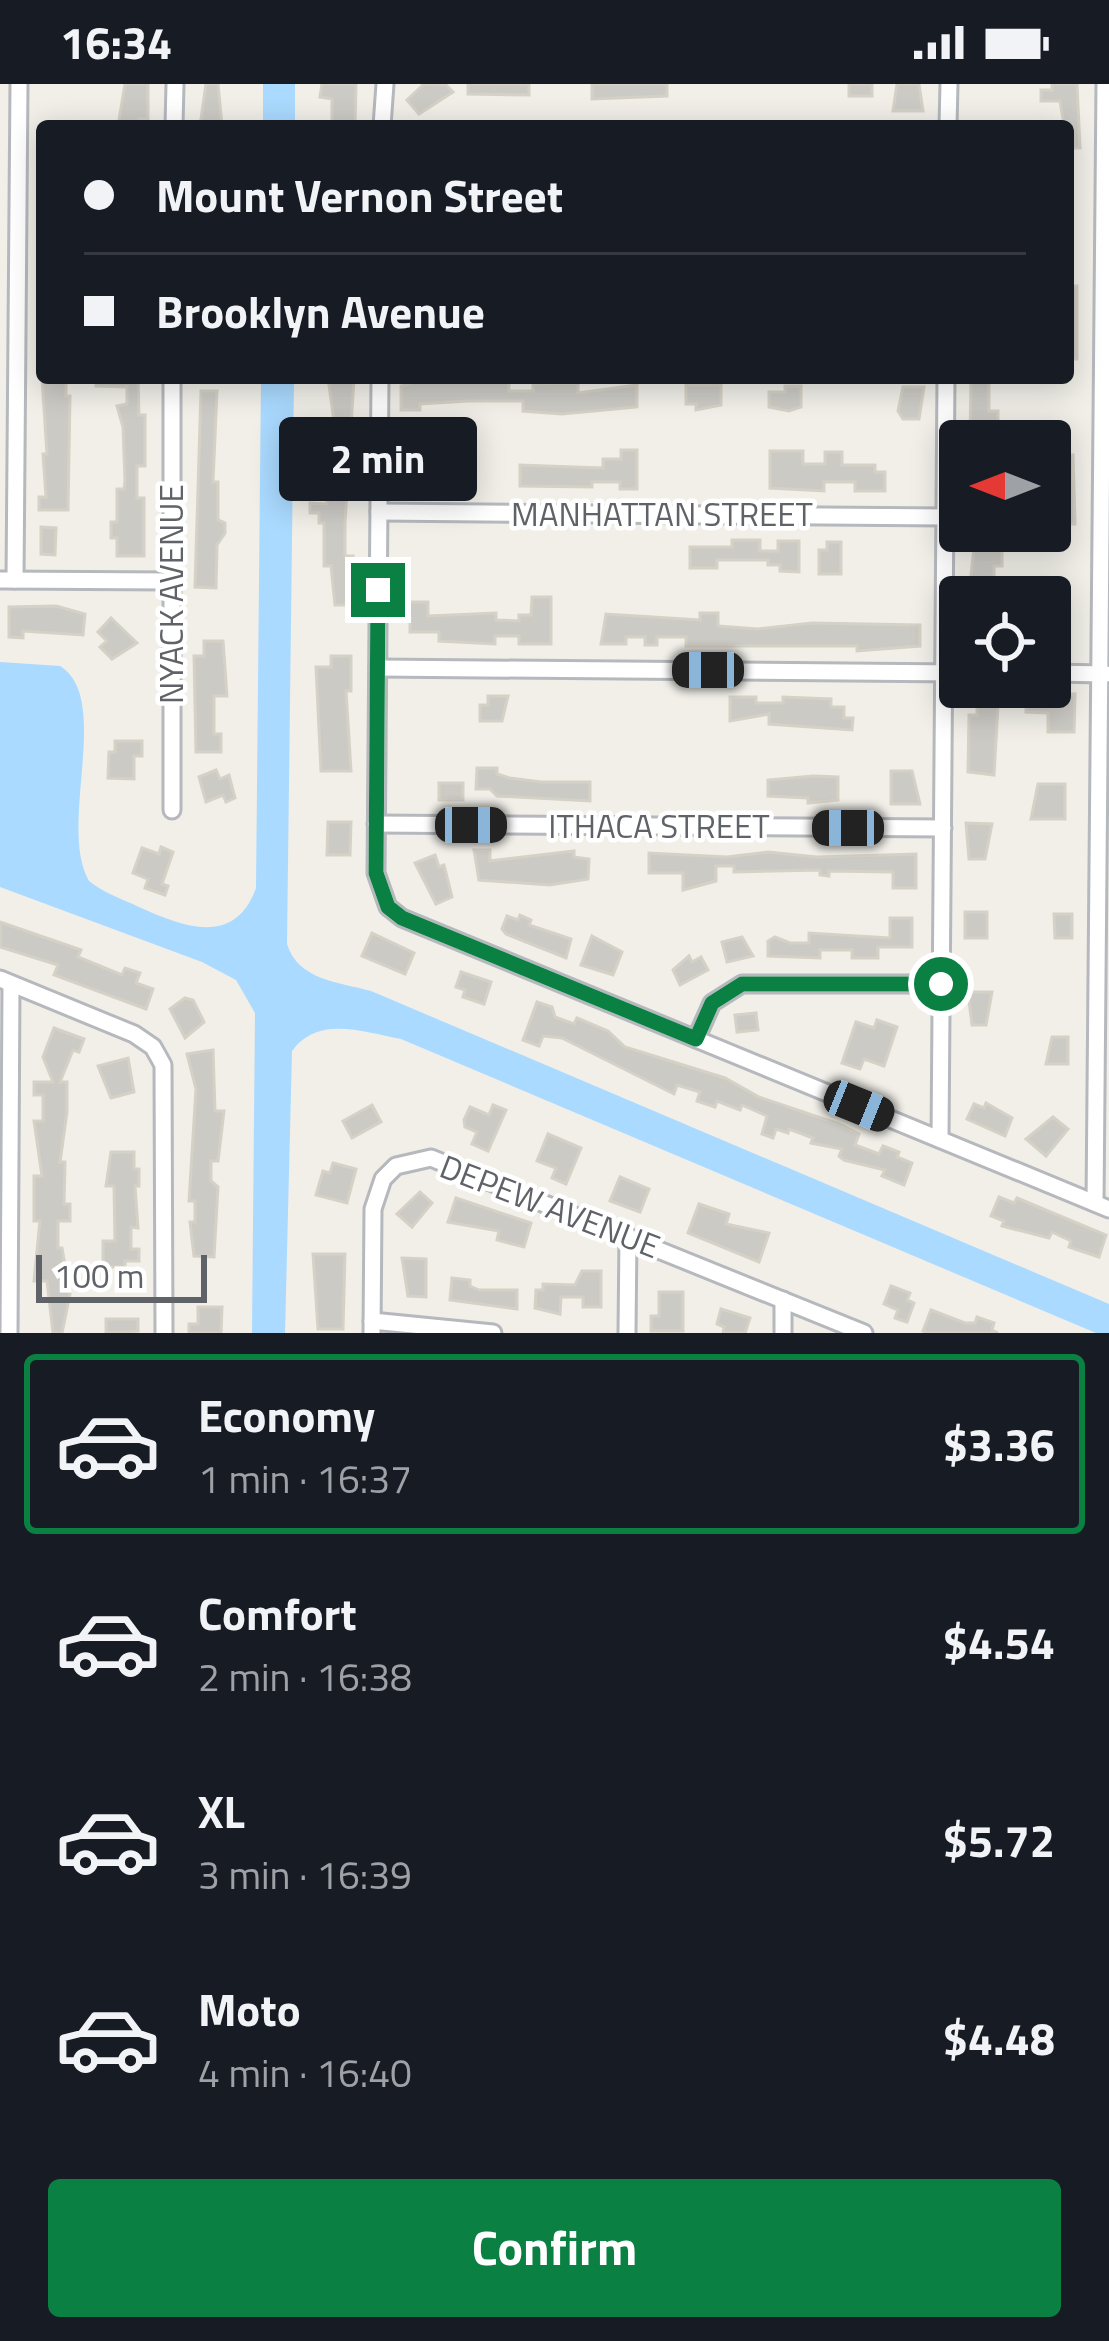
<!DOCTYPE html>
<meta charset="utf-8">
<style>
body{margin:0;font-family:"Titillium Web",sans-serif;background:#242831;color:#f1f3f6;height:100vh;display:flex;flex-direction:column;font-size:45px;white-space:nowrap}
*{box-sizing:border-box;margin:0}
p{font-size:39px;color:#9ea1a6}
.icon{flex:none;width:66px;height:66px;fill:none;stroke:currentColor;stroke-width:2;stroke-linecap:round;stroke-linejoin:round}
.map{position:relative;height:1249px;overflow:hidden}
.sheet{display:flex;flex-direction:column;background:#171b24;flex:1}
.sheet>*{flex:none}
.top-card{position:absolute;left:36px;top:36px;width:1038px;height:264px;border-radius:12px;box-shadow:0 6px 30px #0003;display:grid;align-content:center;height:264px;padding:0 48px;background:#171b24}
.needle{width:78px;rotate:270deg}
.buttons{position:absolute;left:939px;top:336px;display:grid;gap:24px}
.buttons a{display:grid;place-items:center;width:132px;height:132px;border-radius:12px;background:#171b24;box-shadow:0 6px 30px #0003;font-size:60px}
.scale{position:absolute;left:36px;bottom:30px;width:171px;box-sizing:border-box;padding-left:12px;border:6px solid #5f6368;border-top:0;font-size:33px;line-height:42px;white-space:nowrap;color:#5f6368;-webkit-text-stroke:9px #fff;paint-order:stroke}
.end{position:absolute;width:54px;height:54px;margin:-27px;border:15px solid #0b8043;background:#fff;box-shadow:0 0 0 6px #fff}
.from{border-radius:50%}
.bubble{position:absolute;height:84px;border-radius:12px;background:#171b24;box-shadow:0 6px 30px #0003;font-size:39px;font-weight:700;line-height:84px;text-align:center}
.car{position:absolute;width:36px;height:72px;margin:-36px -18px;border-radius:15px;box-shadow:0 0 9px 3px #0007;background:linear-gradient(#222 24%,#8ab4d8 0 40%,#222 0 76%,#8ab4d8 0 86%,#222 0)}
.top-card b{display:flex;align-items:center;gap:42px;height:114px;font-size:45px}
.top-card b+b{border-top:3px solid #363941}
.top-card i{width:30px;height:30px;background:#f1f3f6}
ul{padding:21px 0 0;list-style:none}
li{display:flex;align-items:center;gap:36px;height:180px;margin:0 24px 18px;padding:0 24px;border:6px solid transparent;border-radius:12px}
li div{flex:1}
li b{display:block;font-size:45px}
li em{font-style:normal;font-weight:700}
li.selected{border-color:#0b8043}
li>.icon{width:108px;height:108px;stroke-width:1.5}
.primary-button{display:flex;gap:24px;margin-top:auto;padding:24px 48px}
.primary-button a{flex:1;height:138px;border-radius:12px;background:#0b8043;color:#fff;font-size:48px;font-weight:700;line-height:138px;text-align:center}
.status{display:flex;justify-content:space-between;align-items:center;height:84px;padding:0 60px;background:#171b24;direction:ltr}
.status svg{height:33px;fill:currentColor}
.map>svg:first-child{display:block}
.water{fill:#aadaff}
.building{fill:#cccac5;stroke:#d6d1c6;stroke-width:3}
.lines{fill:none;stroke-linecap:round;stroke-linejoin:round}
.minor-casing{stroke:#b5b8bc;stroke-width:21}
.minor{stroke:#fff;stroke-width:15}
.route{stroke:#0b8043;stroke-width:15}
.labels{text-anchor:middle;stroke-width:9;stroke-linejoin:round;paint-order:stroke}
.street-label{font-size:33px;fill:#5f6368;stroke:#fff}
</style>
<div class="status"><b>16:34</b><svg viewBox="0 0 49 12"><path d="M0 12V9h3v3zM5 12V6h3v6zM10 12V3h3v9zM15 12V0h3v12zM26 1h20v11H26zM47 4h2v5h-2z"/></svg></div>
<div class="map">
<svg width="1109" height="1249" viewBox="0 0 1109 1249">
<rect width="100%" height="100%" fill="#f1efe8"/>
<!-- water -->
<g class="water">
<rect x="263" y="0" width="32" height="42"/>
<path d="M261 294H294L287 860C298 896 338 898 371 907L1109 1220V1249H1096L401 955C362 948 319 931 292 967L285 1249H252L255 929 236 896 202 878 0 803V578L60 582C113 615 57 742 89 797 104 809 122 815 139 823 183 843 235 863 256 804Z"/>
</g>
<!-- building -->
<g class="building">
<path d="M125 0H148V35H139V42H118Z"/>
<path d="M206 0H218L222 42H200Z"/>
<path d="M322 0H356L355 42H332V15L320 13Z"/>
<path d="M424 0 446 1 453 8 419 30 407 16Z"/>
<path d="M468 0H529V11L468 10Z"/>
<path d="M592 0H667V12L592 15Z"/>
<rect x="849" y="0" width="23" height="12"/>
<path d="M897 0H919L923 27H893Z"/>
<path d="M1052 0H1077L1080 64H1068L1060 17H1041V6H1052Z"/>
<rect x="1068" y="202" width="9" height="73"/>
<path d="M42 294H66V312H70L68 426H39V413H46L43 370H47Z"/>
<path d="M96 294H138L139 331H145V382H137V414H144V472H117V454H111V438H117V405H124L125 397 123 343 117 322 127 320V303L96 302Z"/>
<path d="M328 294H354L345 439V472H353L351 521H335L331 482H324V439H319V429H310V419L327 420 328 376H335V354H326V337H334Z"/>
<path d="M971 294H989V327H998V350H989V357H970Z"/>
<path d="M414 298H509V307H533V300L578 299V309L637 301V323L562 330 523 327V317H469L420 320V326H401V302Z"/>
<path d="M686 301H721V321L696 326V320H686Z"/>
<path d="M785 302H801V323L789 327 769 323V308H785Z"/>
<path d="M903 303H924L919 335H903L898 327Z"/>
<path d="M201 307H217L213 398H218V436L225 439V449L217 461 216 504 195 503Z"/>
<path d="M621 366H637V405H620V398H592V403L520 402V381L603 384V375H621Z"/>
<path d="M770 367H803V380H825V368H842V381H875V388H885V407H855V398H824V407L770 404Z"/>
<path d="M414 369H428V377H471V402H442V394H397V377H414Z"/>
<path d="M1054 371H1073L1075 440H1050Z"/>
<path d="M41 443 56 444 55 471 41 470Z"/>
<path d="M975 454H997V462H1002V482H994V513L969 510Z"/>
<path d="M732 456H760V467H778V457H799V488L780 487V481H768V476H717V484H690V463H732Z"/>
<path d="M827 458H841V490H819V466H827Z"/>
<path d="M532 513H551V560H519V552H495V560L439 557V548H410V534H402V518H428V532L496 529V536L519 537V531H531Z"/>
<path d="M56 522 85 530 83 551 23 547V554L9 553V523Z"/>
<path d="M700 529H718V542L758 545 812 539 920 541V562L857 567V562H686V553H657V561H645V553H626V560H601L606 530 700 536Z"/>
<path d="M111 534 137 559 112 575 100 563 107 557 98 548Z"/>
<path d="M204 557H223L227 612H214V650H221V668H196L194 572H204Z"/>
<path d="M331 572H351V607H346L351 687H321L316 583H331Z"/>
<path d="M1026 609 1075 610 1074 648H1048V629L1026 628Z"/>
<path d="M488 612H508L502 637H480V621H488Z"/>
<path d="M730 613H756V619H783V613L831 615V623H844V634H853L852 646 769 640V630L730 637Z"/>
<path d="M977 613H990V621H998L994 691 968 688 969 631H977Z"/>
<path d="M115 657H142V672H134V695L108 694 109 668H115Z"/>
<path d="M477 684H497V690L510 694 541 698H590V717L497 712 490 705H476Z"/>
<path d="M216 686 220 695 229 691 235 714 226 718 223 711 206 718 199 693Z"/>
<path d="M891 687H912L920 720H891Z"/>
<path d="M813 692 838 693V716L808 719V714L768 712V696Z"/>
<rect x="439" y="699" width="24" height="17"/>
<path d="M1038 700H1065V735H1031Z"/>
<path d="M328 738H351L350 771H327Z"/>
<path d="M966 739 992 740 985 775H969Z"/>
<path d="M161 763 173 768 162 800 168 802 165 811 145 804 148 795 133 789 142 764 159 770Z"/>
<path d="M474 766H490V777L574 767V773L589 775 588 795 550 801 479 796Z"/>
<path d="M768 768 817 773 916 770V804H893V788L829 787V792L820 791V786L734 788V782H716V797L683 806V789H649V769L727 773Z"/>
<path d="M435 771 439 783 444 781 452 813 436 820 415 779Z"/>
<rect x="965" y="828" width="22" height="26"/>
<path d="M1054 830H1072V854H1055Z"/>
<path d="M520 831 531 836 529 841 571 855 566 874 506 850 502 845 507 832 518 836Z"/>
<path d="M890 834H912V863H878V874H852V866H820V874L768 872V857L775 853 790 859H809V849L890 854Z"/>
<path d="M0 838 81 866 78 873 122 891 125 884 140 889 136 899 153 905 146 925 54 891 58 881 0 863Z"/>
<path d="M372 849 414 869 405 890 362 872Z"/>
<path d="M592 852 622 868 613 891 581 881Z"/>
<path d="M742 853 753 872 727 878 722 858Z"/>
<path d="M689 872 692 878 701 873 708 886 680 901 673 886Z"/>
<path d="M461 888 491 898 484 920 463 913 465 906 456 903Z"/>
<path d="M968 908H992L986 941H972Z"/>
<path d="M185 914 193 916 204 938 185 954 170 925Z"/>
<path d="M537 918 552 923 555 933 574 940 577 934 608 947 625 963 725 994 759 1013 839 1040 859 1050 855 1061 879 1070 883 1062 899 1068 897 1073 912 1079 904 1101 882 1092 885 1086 844 1076 839 1072 842 1065 811 1059 813 1054 789 1045 788 1049 776 1045 773 1054 762 1050 767 1032 742 1021 740 1026 717 1017 715 1023 697 1017 700 1008 677 1001 674 1010 562 954 543 952 539 962 523 956Z"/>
<path d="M756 929 758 946 737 948 735 931Z"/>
<path d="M877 936 897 943 884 982 864 975 860 985 842 979 856 938 874 944Z"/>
<path d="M54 944 84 955 79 968 73 966 60 998H67V1028L60 1078H65L64 1120H70V1137H58V1164H62L70 1210 62 1249H53L47 1197H34L40 1137H34V1092H42L34 1037H43V1011H34V998H53L43 973Z"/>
<path d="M1052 953H1068V980H1046Z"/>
<path d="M213 966 215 1027H224L218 1077H211V1097L218 1103 214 1173 194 1172 190 1138H195V1117H189L196 1005 187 970Z"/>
<path d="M128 974 134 1008 111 1014 98 982Z"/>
<path d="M986 1019 1012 1034 1005 1052 967 1035 974 1020 984 1024Z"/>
<path d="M372 1021 381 1038 352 1054 343 1037Z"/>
<path d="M493 1021 506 1026 488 1067 472 1060 477 1048 465 1043 464 1036 470 1023 489 1031Z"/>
<path d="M1053 1033 1068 1045 1046 1072 1026 1055Z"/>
<path d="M548 1050 581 1064 566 1100 552 1094 556 1084 537 1077Z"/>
<path d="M111 1068H134V1085H139V1102H135L138 1144 131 1143V1165H139V1177H125V1183H103V1157H115L114 1102H106Z"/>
<path d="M333 1079 356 1085 347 1119 316 1111 323 1087 330 1089Z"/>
<path d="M620 1093 649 1105 640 1128 610 1117Z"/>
<path d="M420 1108 432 1119 412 1143 397 1130Z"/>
<path d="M999 1113 1014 1119 1017 1114 1106 1151 1099 1173 1069 1163 1071 1157 1052 1148 1049 1154 1002 1142 1004 1137 991 1132Z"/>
<path d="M456 1114 531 1139 524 1163 497 1156 499 1147 448 1138Z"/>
<path d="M699 1120 729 1130 726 1140 769 1149 759 1178 688 1149Z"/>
<path d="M313 1170H345L343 1245H318Z"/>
<path d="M402 1174 426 1175V1213L408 1212Z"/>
<path d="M582 1187H601V1223H583V1213H561L560 1230 535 1224 536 1206H543V1200L575 1201Z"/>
<path d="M452 1194 470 1196V1202L479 1206H517V1225L450 1216Z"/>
<path d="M891 1202 910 1209 907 1216 914 1219 907 1238 895 1234 898 1226 884 1220Z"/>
<path d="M659 1208H683V1247H651V1232H659Z"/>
<path d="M198 1223H222L221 1249H189V1240H198Z"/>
<path d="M721 1225 750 1234 745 1249H723L724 1243 717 1240Z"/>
<path d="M931 1226 965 1239H975L977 1233 994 1239 992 1246 998 1249H928L923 1247Z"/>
<path d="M106 1235H138V1247L106 1249Z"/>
</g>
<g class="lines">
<!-- minor casing -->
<g class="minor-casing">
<g id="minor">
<path d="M174 42 175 0"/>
<path d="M382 42 385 0"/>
<path d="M948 42 949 0"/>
<path d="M172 294V726"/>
<path d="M380 294 376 789 388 823 402 834 1109 1125"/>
<path d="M379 428 945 433"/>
<path d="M0 496 170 497"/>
<path d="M15 496 19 0"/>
<path d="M378 584 960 589"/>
<path d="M1050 589 1106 590"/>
<path d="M376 740 943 744"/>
<path d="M0 895 134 950 153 963 163 981 164 1249"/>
<path d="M696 955 712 919 742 900H941"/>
<path d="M940 1055 946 294"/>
<path d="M1095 1119 1105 0"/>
<path d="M372 1237 493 1249"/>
<path d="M9 1249 11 900"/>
<path d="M372 1249 373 1125 383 1095 396 1082 431 1074 864 1249"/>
<path d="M627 1249 628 1152"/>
<path d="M783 1249V1216"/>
</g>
</g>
<!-- minor -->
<use href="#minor" class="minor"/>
</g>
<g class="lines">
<!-- route -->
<path class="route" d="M378 506 376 789 388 823 402 834 696 955 712 919 742 900H941"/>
</g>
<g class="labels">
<!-- street labels -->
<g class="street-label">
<text x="662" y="442">MANHATTAN STREET</text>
<text transform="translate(171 510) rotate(-90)" y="12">NYACK AVENUE</text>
<text x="659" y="754">ITHACA STREET</text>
<text transform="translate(550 1122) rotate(21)" y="12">DEPEW AVENUE</text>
</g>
</g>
</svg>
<div class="buttons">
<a><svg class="needle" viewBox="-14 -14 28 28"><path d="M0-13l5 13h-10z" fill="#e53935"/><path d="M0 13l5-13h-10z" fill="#9ea1a6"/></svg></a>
<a><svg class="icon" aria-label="locate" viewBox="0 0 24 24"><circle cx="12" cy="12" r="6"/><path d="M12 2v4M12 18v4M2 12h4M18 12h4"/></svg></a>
</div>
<div class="scale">100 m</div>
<i class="end from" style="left:941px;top:900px"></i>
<i class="end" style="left:378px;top:506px"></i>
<div class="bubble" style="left:279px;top:333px;width:198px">2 min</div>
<i class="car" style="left:708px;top:586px;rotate:270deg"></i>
<i class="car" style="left:471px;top:741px;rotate:90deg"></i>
<i class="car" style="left:848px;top:744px;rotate:270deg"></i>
<i class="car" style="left:859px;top:1022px;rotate:112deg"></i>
<div class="top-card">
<b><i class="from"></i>Mount Vernon Street</b>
<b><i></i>Brooklyn Avenue</b>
</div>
</div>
<section class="sheet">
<ul>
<li class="selected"><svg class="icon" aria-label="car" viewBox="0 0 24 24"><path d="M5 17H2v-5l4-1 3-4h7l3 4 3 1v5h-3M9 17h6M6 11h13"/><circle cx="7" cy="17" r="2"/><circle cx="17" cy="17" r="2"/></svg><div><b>Economy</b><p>1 min · 16:37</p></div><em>$3.36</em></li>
<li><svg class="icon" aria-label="car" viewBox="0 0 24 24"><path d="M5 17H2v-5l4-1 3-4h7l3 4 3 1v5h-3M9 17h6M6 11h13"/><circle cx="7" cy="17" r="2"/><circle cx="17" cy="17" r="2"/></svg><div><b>Comfort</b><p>2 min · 16:38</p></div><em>$4.54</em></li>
<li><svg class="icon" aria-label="car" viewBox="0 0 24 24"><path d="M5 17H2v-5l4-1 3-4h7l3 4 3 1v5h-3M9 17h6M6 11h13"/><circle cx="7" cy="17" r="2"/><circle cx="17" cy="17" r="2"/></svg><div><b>XL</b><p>3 min · 16:39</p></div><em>$5.72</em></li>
<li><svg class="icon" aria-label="car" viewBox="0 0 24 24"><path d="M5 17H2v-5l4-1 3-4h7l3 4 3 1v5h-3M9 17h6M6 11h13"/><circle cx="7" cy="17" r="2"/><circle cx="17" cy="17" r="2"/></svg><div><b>Moto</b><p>4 min · 16:40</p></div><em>$4.48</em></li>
</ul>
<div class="primary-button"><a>Confirm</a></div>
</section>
